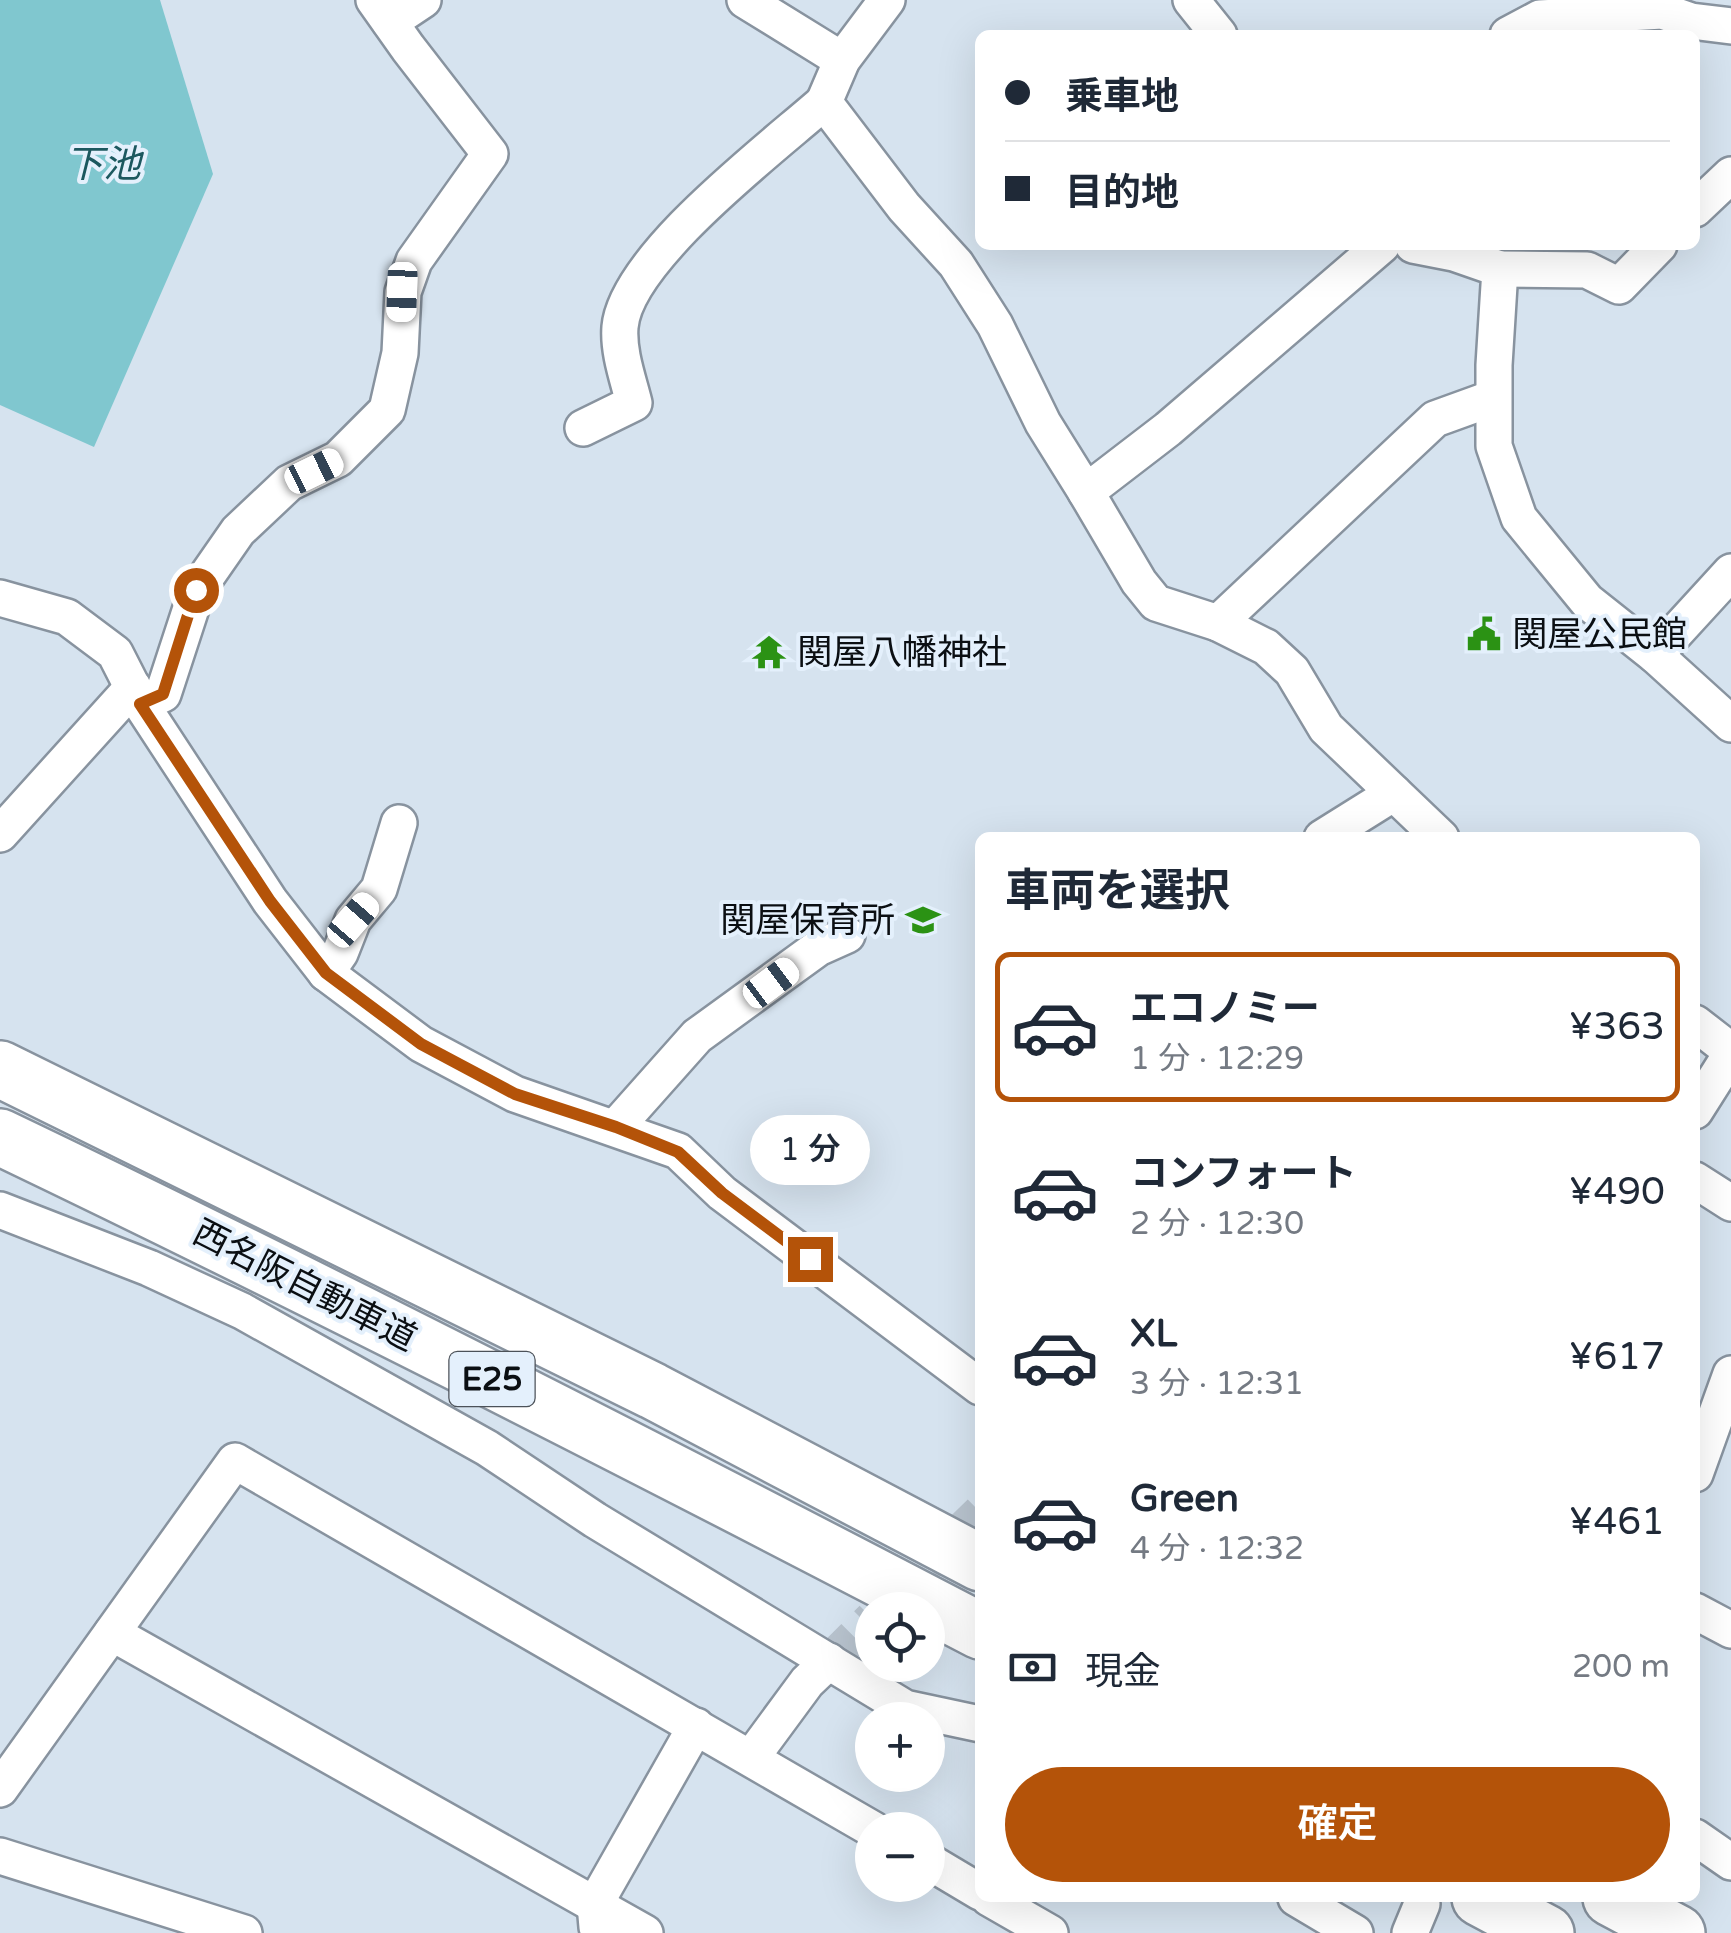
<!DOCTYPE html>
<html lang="ja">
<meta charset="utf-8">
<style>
body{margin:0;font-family:"Varela Round","Noto Sans JP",sans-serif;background:#f6f6f7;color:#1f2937;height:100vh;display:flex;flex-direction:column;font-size:38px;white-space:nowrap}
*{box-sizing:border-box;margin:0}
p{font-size:32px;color:#747a83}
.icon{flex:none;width:55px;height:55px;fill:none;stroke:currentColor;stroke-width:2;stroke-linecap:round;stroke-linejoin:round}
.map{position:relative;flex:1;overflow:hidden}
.drawer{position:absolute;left:975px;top:832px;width:725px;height:1070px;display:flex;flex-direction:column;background:#fff;border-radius:15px;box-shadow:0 10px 40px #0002}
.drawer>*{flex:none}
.banner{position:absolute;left:975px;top:30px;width:725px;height:220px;border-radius:15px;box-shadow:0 10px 40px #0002;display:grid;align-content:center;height:220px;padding:0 30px;background:#fff}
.buttons{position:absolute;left:855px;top:1592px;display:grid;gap:20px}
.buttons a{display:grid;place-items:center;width:90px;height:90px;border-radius:50%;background:#fff;box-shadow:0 10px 40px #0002;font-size:50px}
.end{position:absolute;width:45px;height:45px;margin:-22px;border:12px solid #b45309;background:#fff;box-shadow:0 0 0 5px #fff}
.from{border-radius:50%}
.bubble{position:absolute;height:70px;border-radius:35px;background:#fff;box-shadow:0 10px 40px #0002;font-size:32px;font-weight:600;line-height:70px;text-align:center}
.car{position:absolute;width:30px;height:60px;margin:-30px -15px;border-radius:12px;box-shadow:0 0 8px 2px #0007;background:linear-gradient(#fff 24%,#345 0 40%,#fff 0 76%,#345 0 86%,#fff 0)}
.banner b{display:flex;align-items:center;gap:35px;height:95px;font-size:38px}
.banner b+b{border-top:2px solid #e0e1e3}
.banner i{width:25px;height:25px;background:#1f2937}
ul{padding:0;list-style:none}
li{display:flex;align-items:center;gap:30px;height:150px;margin:0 20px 15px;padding:0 10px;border:5px solid transparent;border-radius:15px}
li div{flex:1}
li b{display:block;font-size:38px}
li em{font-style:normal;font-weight:600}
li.current{border-color:#b45309}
li>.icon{width:90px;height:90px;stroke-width:1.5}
h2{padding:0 30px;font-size:45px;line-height:120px}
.pay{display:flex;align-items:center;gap:25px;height:110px;padding:0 30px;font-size:38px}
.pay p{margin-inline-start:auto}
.cta{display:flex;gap:20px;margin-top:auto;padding:20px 30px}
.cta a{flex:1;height:115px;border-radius:60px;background:#b45309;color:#fff;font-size:40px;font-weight:600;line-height:115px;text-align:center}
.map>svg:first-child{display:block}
.water{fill:#80c7cf}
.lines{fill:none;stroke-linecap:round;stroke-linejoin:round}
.minor-tunnel{stroke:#b8c3ce;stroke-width:35;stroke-dasharray:35 18;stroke-linecap:butt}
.minor-casing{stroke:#88939f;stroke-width:40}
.motorway-casing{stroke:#88939f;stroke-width:60}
.minor{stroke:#fff;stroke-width:35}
.motorway{stroke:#fff;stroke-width:55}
.route{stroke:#b45309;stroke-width:12}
.labels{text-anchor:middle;stroke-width:8;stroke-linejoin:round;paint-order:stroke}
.shield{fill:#e4f0fc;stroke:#4c5259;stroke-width:2.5}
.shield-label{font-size:32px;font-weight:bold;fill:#0b0f13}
.poi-label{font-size:35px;fill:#0b0f13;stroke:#e4f0fc;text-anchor:start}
.street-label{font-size:35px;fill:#0b0f13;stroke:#e4f0fc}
.water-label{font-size:38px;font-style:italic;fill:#1c585f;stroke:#e4f0fc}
</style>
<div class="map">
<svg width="1731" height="1933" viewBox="0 0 1731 1933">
<rect width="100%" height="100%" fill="#d6e3ef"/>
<!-- water -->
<path class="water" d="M0 0H160L213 174 94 447 0 405Z"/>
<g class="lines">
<!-- minor-tunnel -->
<g class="minor-tunnel">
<path d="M888 1602 980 1512"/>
<path d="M829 1661 872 1618"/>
</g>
<!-- minor casing -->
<g class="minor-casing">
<g id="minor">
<path d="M745 0 842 60"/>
<path d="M887 0 842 60 824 102 904 207 956 264 995 325 1043 423 1086 492 1168 429 1382 245"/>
<path d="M1191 0 1219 35"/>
<path d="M390 22 423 0"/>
<path d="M1508 35 1540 18 1662 11 1691 21 1731 26"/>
<path d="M1695 209 1731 175"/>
<path d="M1413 245 1454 253 1500 269 1494 365V446L1519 518 1587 601 1655 655 1731 724"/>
<path d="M1500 269 1587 270 1619 286 1659 245"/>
<path d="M583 428 634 403C628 379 618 352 620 327 626 258 772 148 824 102"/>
<path d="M1086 492 1139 582 1156 603 1218 623 1435 419 1493 398"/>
<path d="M0 598 67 617 115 653 141 704 270 901 326 973 421 1044 515 1094 678 1151 722 1193 980 1387"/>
<path d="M1218 623 1266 647 1292 671 1326 728 1441 838"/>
<path d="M1655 655 1731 572"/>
<path d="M141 704 163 694 197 590 238 531 289 483 338 459 387 410 400 353 403 292 414 261 490 154 408 48 374 0"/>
<path d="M0 834 133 687"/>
<path d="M1322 838 1394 793"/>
<path d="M326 973 340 953 353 920 379 889 399 823"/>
<path d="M1695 1023 1731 1051"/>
<path d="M1695 1111 1731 1054"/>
<path d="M616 1127 697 1036 818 948 847 935"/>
<path d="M1695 1180 1731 1203"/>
<path d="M0 1210 149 1268 242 1311 487 1448 595 1520 905 1708 980 1724"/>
<path d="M1695 1474 1731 1374"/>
<path d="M1695 1611 1731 1630"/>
<path d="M112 1633 645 1933"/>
<path d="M751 1758 807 1682 829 1661"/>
<path d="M0 1789 235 1461 874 1830"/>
<path d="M1695 1837 1731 1862"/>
<path d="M0 1856 244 1933"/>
<path d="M928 1861 980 1892"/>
<path d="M989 1898 1050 1933"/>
<path d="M1296 1898 1355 1933"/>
<path d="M597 1927 595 1904 696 1726"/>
<path d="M1410 1933 1422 1904"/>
</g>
</g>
<!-- motorway casing -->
<g class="motorway-casing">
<g id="motorway">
<path d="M0 1069 653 1391 980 1563"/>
<path d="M0 1137C330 1295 656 1462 980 1631"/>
<path d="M1480 1898 1546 1933"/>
<path d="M1611 1898 1677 1933"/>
</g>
</g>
<!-- minor -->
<use href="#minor" class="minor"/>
<!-- motorway -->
<use href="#motorway" class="motorway"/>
</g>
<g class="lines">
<!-- route -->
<path class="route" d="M196 590 163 694 140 704 270 901 326 973 421 1044 515 1094 616 1127 678 1152 722 1193 810 1259"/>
</g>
<!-- icons -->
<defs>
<g id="civic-bare" transform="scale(2.7)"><path d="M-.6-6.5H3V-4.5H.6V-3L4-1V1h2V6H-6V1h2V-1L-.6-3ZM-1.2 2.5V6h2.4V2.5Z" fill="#2b9214" stroke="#e4f0fc" stroke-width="2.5" paint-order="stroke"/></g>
<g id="temple-bare" transform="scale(2.7)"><path d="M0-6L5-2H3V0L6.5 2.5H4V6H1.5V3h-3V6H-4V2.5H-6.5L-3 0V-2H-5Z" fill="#2b9214" stroke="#e4f0fc" stroke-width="2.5" paint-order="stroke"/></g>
<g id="school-bare" transform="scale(2.7)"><path d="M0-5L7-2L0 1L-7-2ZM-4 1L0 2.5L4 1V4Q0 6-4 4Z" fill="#2b9214" stroke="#e4f0fc" stroke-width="2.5" paint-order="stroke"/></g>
</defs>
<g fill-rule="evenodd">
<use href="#civic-bare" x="1484" y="634"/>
<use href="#temple-bare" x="769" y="652"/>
<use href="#school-bare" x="923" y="920"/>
</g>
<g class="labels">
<!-- shield labels -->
<rect class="shield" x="449.5" y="1352" width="85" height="54" rx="8"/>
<g class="shield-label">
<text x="492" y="1390">E25</text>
</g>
<!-- poi labels -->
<g class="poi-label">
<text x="1512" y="646">関屋公民館</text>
<text x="797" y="664">関屋八幡神社</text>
<text x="895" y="932" text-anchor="end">関屋保育所</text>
</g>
<!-- street labels -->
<g class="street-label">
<text transform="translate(305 1285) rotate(27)" y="12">西名阪自動車道</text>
</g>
<!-- water labels -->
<g class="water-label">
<text x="103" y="177">下池</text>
</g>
</g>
</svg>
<div class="buttons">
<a><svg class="icon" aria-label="locate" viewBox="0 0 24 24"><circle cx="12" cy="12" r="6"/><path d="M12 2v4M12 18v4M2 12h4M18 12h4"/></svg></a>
<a>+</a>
<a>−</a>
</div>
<i class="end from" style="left:196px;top:590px"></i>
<i class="end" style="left:810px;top:1259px"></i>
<div class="bubble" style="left:750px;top:1115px;width:120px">1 分</div>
<i class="car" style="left:402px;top:292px;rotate:182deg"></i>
<i class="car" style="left:314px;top:471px;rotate:64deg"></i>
<i class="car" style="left:353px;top:920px;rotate:41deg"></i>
<i class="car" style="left:771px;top:983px;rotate:53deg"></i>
<div class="banner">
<b><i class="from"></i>乗車地</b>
<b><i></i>目的地</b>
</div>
<section class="drawer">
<h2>車両を選択</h2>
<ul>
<li class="current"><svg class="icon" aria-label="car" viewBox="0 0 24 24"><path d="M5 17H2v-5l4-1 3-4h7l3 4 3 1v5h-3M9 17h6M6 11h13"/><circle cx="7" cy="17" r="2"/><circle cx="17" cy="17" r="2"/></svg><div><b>エコノミー</b><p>1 分 · 12:29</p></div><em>¥363</em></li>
<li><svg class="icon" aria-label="car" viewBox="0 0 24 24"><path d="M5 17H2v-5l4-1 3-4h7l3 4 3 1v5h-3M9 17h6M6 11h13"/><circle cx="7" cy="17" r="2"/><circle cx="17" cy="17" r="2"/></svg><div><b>コンフォート</b><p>2 分 · 12:30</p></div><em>¥490</em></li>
<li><svg class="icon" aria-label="car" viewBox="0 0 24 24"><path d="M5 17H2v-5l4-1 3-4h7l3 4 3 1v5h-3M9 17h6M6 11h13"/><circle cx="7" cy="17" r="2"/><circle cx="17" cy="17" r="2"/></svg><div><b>XL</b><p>3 分 · 12:31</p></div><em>¥617</em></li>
<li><svg class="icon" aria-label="car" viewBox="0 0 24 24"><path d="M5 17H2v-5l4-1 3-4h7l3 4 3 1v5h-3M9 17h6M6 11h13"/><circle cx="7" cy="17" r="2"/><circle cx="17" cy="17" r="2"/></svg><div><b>Green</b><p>4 分 · 12:32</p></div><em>¥461</em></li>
</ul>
<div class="pay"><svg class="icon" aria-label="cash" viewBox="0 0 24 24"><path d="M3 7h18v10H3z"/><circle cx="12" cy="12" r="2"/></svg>現金<p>200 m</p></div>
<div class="cta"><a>確定</a></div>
</section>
</div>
